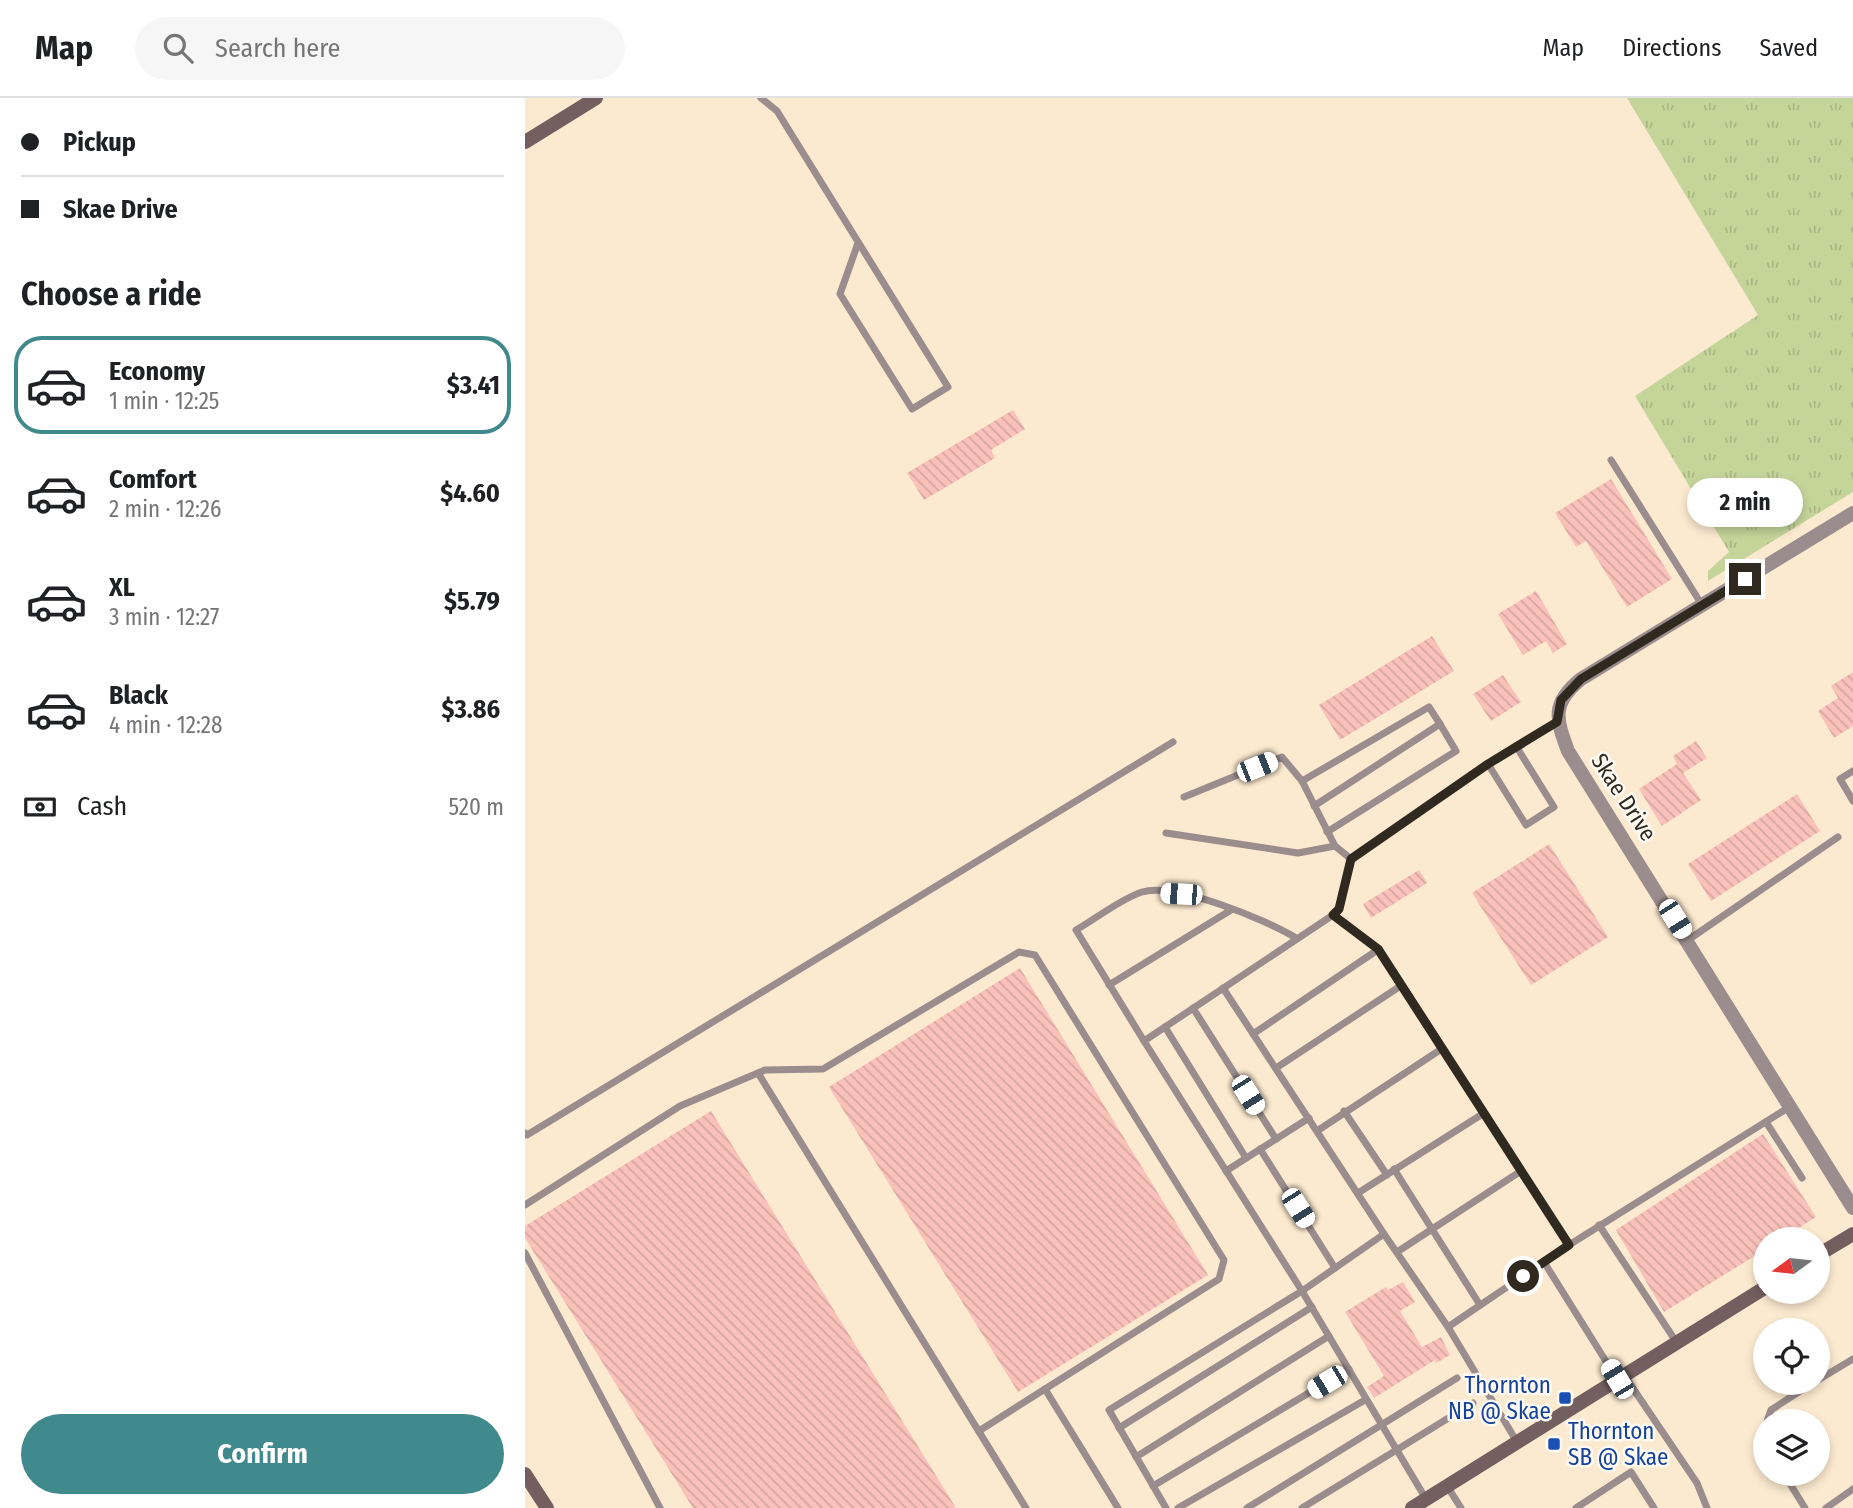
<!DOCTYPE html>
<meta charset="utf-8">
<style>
body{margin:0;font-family:"Fira Sans Condensed",sans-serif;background:#f6f6f6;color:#202124;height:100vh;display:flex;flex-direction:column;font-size:26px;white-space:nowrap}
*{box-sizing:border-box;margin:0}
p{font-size:23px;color:#757577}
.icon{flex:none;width:38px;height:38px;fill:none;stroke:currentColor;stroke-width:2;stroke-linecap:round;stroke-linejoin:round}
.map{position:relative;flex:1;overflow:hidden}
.sheet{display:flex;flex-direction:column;background:#fff;width:525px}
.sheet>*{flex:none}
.banner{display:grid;align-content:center;height:154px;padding:0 21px;background:#fff}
.needle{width:46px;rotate:255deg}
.tools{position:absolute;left:1228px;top:1129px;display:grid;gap:14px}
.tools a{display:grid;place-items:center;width:77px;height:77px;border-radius:50%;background:#fff;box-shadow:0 4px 10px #0003;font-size:35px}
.end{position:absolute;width:32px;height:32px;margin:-16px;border:9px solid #2f291f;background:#fff;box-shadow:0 0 0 4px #fff}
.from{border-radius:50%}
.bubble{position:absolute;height:49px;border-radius:24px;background:#fff;box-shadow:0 4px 10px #0003;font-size:23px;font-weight:700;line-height:49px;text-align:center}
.car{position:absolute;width:21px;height:42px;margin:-21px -10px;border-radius:9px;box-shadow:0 0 5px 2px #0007;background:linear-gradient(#fff 24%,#345 0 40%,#fff 0 76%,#345 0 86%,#fff 0)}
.banner b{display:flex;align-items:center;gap:24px;height:66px;font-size:26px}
.banner b+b{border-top:2px solid #e0e0e0}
.banner i{width:18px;height:18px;background:#202124}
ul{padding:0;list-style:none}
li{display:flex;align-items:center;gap:21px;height:98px;margin:0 14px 10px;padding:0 7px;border:4px solid transparent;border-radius:28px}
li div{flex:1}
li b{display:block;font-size:26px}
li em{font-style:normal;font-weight:700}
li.on{border-color:#40898c}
li>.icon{width:63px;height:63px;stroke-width:1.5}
h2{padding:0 21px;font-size:32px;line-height:84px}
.pay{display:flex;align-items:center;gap:18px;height:77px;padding:0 21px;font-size:26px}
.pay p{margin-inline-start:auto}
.button{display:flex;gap:14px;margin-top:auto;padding:14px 21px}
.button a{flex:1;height:80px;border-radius:42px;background:#40898c;color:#fff;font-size:28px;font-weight:700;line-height:80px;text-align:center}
header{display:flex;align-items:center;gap:42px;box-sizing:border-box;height:98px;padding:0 35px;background:#fff;border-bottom:2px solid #e0e0e0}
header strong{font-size:33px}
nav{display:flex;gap:38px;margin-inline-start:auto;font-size:24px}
.search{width:490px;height:63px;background:#f6f6f6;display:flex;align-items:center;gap:18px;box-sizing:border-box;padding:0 24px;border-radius:38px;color:#757577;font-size:26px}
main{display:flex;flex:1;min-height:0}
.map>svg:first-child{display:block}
.grass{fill:url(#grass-tufts)}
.building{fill:url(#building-back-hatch)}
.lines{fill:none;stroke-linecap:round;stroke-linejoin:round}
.lane{stroke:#9b8d8d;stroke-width:7}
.street{stroke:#9b8d8d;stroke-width:14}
.secondary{stroke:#745f60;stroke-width:14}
.route{stroke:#2f291f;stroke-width:9}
.transit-dot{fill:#1a4fb4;stroke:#fdfaf4;stroke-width:2.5}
.labels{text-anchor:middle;stroke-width:5;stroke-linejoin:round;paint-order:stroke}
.street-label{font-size:23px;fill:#2f291f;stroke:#fdfaf4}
.transit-label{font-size:23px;fill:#164399;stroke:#fdfaf4;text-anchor:end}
</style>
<header>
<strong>Map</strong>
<div class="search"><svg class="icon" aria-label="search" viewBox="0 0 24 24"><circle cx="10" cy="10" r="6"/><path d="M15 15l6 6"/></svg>Search here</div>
<nav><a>Map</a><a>Directions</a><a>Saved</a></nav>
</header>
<main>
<section class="sheet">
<div class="banner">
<b><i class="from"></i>Pickup</b>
<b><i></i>Skae Drive</b>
</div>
<h2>Choose a ride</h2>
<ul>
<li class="on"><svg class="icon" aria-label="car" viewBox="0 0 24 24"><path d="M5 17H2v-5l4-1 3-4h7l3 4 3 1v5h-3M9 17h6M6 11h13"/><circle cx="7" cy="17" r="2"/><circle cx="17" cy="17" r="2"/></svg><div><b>Economy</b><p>1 min · 12:25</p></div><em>$3.41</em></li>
<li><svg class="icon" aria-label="car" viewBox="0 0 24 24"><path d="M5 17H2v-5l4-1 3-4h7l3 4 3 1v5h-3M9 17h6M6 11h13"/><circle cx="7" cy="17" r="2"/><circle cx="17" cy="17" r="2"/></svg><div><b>Comfort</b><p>2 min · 12:26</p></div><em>$4.60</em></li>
<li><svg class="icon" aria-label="car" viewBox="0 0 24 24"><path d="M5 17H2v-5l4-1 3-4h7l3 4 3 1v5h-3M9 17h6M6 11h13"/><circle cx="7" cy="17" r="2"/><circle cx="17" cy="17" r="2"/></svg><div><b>XL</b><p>3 min · 12:27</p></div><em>$5.79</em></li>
<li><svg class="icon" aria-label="car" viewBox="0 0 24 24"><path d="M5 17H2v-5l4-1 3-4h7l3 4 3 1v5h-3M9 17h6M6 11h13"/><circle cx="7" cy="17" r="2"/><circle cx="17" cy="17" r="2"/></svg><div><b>Black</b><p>4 min · 12:28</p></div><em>$3.86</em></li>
</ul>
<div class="pay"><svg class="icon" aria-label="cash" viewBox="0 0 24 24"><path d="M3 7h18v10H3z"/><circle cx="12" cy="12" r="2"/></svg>Cash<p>520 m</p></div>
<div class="button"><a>Confirm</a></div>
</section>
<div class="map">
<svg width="1328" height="1410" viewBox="0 0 1328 1410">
<defs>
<pattern id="grass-tufts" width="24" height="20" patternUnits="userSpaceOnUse" patternTransform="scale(1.75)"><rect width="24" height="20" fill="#c5d59a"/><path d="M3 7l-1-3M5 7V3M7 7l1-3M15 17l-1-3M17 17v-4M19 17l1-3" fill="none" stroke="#aab784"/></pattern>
<pattern id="building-back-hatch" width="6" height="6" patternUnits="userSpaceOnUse" patternTransform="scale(1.75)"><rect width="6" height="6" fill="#fac1bb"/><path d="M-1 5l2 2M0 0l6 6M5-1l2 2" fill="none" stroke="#d7a6a0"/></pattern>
</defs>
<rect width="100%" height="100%" fill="#fcead0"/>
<!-- grass -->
<path class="grass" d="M1102 0H1328V394L1183 483V473L1204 454 1110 298 1233 217Z"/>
<!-- building -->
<g class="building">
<path d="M488 312 500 331 466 352 470 360 399 402 382 375Z"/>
<path d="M1086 381 1147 481 1102 509 1061 443 1051 449 1030 415Z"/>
<path d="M1011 493 1042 546 1028 555 1021 543 998 557 973 516Z"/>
<path d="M907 538 929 573 815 642 794 607Z"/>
<path d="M1328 574V628L1309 640 1293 613 1313 600 1306 588Z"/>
<path d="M978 577 996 604 966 623 948 596Z"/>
<path d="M1171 643 1182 660 1158 675 1176 702 1137 728 1114 691 1152 666 1148 658Z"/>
<path d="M1272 696 1295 733 1186 803 1163 766Z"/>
<path d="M1024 746 1083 839 1006 887 947 795Z"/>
<path d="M894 772 902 785 846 820 838 806Z"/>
<path d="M495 870 683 1177 493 1294 304 989Z"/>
<path d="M186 1013 431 1410H168L0 1140V1128Z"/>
<path d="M1238 1036 1291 1119 1256 1141H1241V1151L1139 1214 1091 1132Z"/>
<path d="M878 1184 890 1204 875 1213 897 1249 916 1239 925 1257 911 1265 910 1262 849 1300 842 1289 859 1278 820 1214 861 1189 863 1192Z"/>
</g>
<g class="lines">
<!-- lane -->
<g class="lane">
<path d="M236 0 252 13 423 289 387 311 315 196 333 145"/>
<path d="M1086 362 1177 507"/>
<path d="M991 648 1029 709 1001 727 963 666 1032 624"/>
<path d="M1328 673 1315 681 1328 703"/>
<path d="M777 683 904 609 915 626"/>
<path d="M659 699 757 659 777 683 810 748 826 761 963 666"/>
<path d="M789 708 915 626 931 653 802 734"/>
<path d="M641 735 773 755 810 748"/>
<path d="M826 761 814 811 808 817 619 943 777 1193 901 1401"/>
<path d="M808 817 854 851 1044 1147 923 1229 992 1344"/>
<path d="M1163 842 1313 739"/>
<path d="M584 887 706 812"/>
<path d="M698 890 859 1136"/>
<path d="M668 910 751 1041"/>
<path d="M640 929 721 1060"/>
<path d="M728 936 854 851"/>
<path d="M619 943 551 832C569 822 597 800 617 794 650 784 742 822 771 840"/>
<path d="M751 970 877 887"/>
<path d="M233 975 501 1410"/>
<path d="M819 1013 862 1077"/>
<path d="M1241 1024 1277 1080"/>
<path d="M792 1033 918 950"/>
<path d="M0 1035 2 1037 648 644"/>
<path d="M735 1051 810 1170"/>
<path d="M869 1071 955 1207"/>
<path d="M701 1073 784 1020"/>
<path d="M833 1095 959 1015"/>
<path d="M0 1107 155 1008 240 972 298 971 494 854 510 857 699 1162 694 1181 520 1291 593 1410"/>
<path d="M1074 1127 1152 1245"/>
<path d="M1044 1147 1266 1008"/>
<path d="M872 1154 996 1073"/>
<path d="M0 1155 135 1410"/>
<path d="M1019 1164 1092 1281"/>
<path d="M1099 1277 1172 1385 1182 1410"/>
<path d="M1293 1282 1328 1261"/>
<path d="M1242 1323 1246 1312 1289 1284"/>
<path d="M1241 1328V1339"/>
<path d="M594 1330 787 1209"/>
<path d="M454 1333 520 1291"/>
<path d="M611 1359 804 1238"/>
<path d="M1259 1376 1280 1410"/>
<path d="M628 1388 824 1271"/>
<path d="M922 1388 936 1410"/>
<path d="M641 1410 584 1312 777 1193 859 1136 923 1229"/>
<path d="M653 1410 840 1302"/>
<path d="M722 1410 932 1280"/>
<path d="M777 1410 948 1305"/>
<path d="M1051 1410 1106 1374 1129 1410"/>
<path d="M1301 1410 1328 1391"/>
</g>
<!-- street -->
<path class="street" d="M1328 415 1056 581C1026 605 1031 621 1043 653L1328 1110"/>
<!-- secondary -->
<g class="secondary">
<path d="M0 44 71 0"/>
<path d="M1293 1157 1328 1136"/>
<path d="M0 1376 22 1410"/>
<path d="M887 1410 1241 1189"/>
</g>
</g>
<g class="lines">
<!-- route -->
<path class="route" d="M998 1178 1044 1147 853 851 808 817 814 811 826 761 963 666 1032 624 1036 602 1056 581 1220 481"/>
</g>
<!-- markers -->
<g class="transit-dot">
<rect x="1033" y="1293" width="14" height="14" rx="3.5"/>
<rect x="1022" y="1339" width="14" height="14" rx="3.5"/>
</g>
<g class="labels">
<!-- street labels -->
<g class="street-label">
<text transform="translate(1099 699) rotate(57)" y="8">Skae Drive</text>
</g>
<!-- transit labels -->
<g class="transit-label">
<text x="1026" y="1295">Thornton<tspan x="1026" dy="26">NB @ Skae</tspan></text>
<text x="1043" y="1341" text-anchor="start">Thornton<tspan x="1043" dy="26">SB @ Skae</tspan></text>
</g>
</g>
</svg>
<div class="tools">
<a><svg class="needle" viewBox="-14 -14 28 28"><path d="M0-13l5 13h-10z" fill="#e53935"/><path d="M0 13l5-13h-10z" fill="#757577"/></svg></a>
<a><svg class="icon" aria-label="locate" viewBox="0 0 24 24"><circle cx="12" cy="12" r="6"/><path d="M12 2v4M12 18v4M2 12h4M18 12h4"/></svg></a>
<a><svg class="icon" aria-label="layers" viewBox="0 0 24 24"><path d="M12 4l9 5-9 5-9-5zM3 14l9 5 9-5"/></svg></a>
</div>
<i class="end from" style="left:998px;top:1178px"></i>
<i class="end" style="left:1220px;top:481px"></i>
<div class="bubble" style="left:1162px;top:380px;width:116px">2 min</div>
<i class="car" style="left:732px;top:669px;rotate:68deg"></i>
<i class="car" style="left:656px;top:796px;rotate:273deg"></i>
<i class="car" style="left:1150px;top:821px;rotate:148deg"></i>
<i class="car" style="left:723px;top:997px;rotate:148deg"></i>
<i class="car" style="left:773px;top:1110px;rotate:148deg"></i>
<i class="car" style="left:1092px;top:1281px;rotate:329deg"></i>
<i class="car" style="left:802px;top:1284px;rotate:239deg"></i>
</div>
</main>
